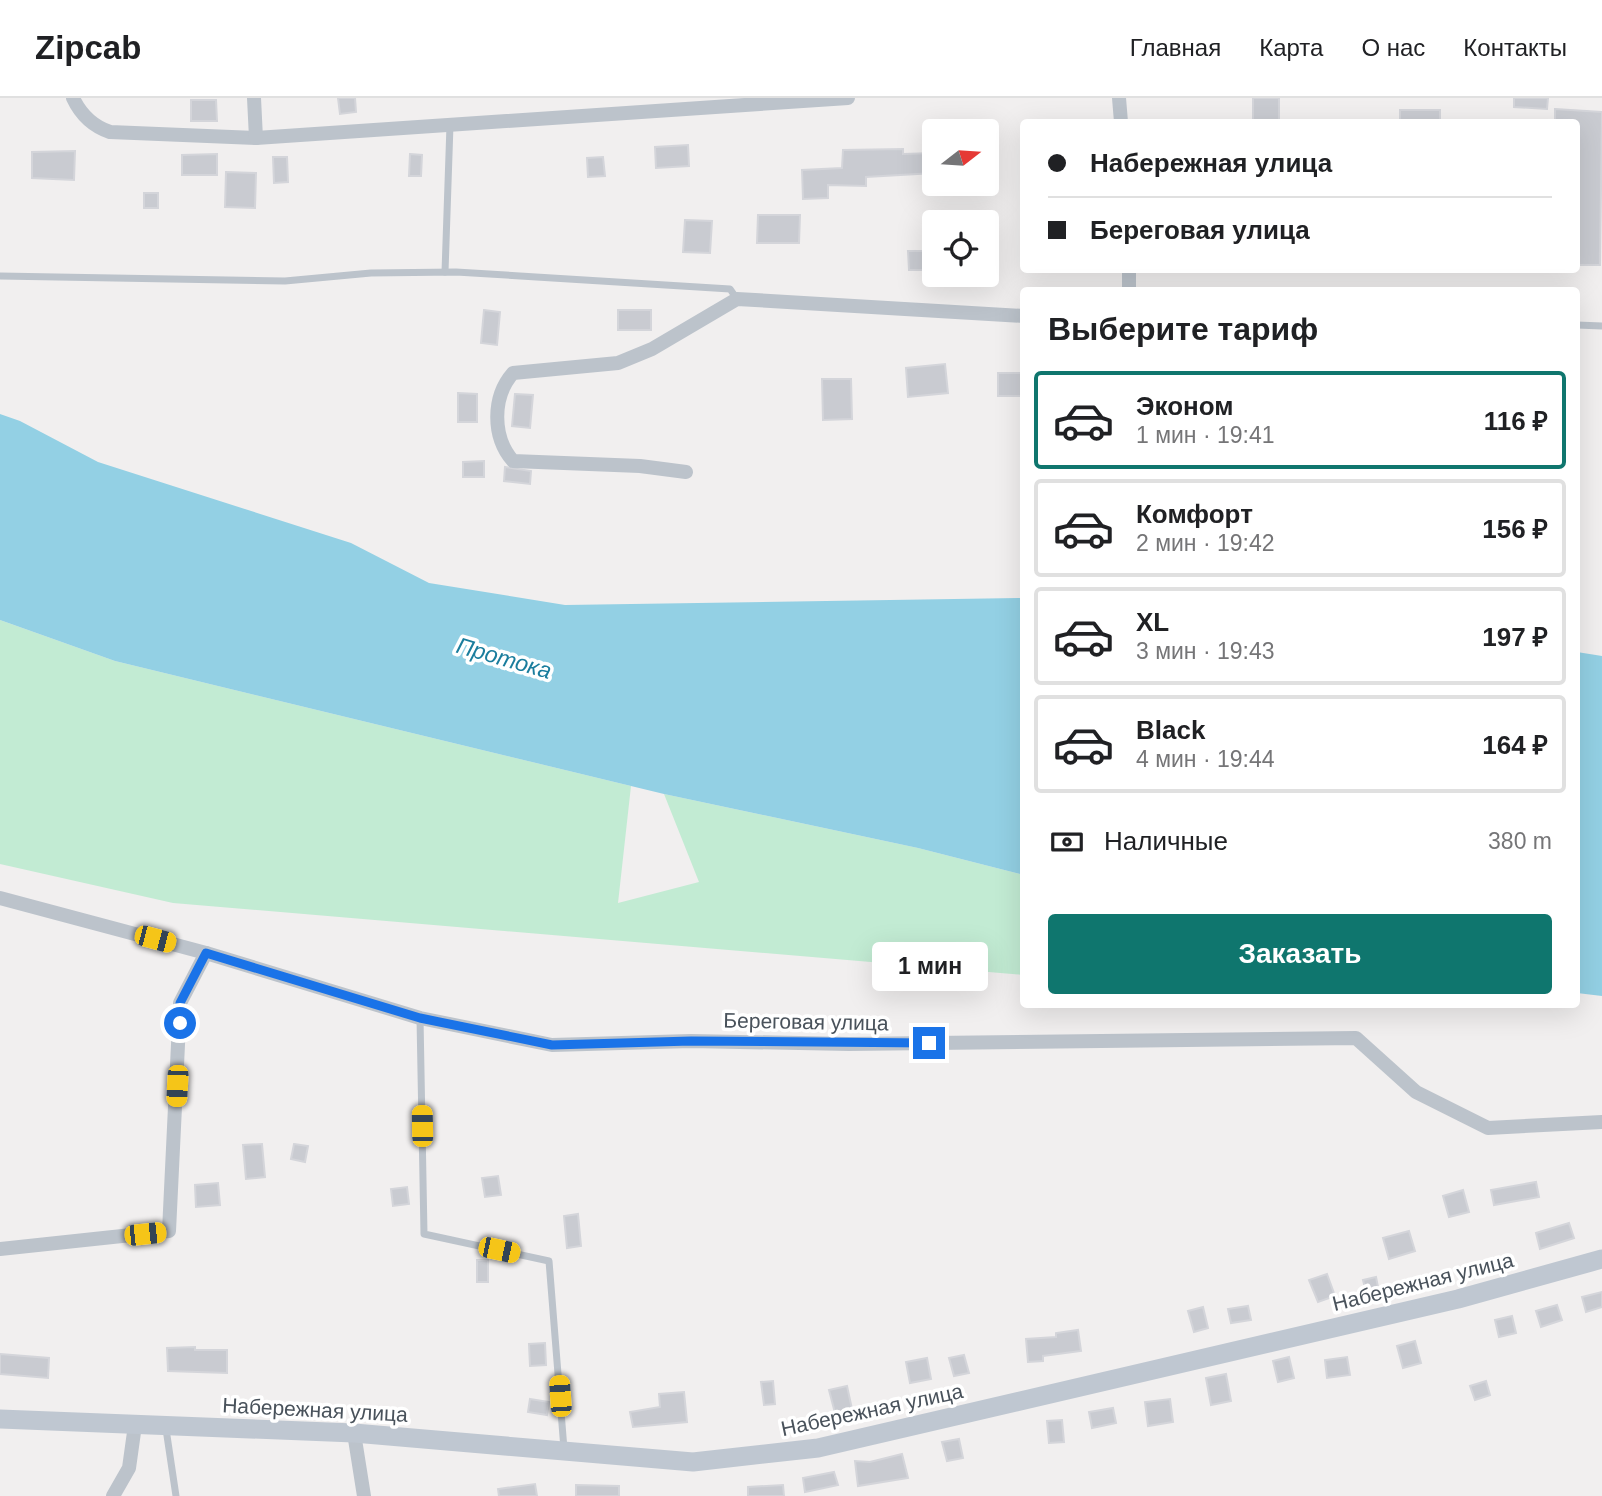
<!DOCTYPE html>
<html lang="ru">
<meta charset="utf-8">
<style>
body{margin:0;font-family:Helvetica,sans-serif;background:#f6f6f6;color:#202124;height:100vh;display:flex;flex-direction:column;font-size:26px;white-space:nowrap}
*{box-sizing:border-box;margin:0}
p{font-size:23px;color:#757577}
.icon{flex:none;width:38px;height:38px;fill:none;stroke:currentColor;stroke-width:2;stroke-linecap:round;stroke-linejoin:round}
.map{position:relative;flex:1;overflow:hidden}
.drawer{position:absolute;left:1020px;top:189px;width:560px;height:721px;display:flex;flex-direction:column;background:#fff;border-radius:7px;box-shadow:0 7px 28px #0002}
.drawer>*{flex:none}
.guide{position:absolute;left:1020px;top:21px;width:560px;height:154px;border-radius:7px;box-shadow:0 7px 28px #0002;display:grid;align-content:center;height:154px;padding:0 28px;background:#fff}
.needle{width:46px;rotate:73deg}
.fabs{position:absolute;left:922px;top:21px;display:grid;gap:14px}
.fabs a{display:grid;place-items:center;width:77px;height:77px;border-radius:7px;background:#fff;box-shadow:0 7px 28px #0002;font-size:35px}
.end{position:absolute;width:32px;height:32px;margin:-16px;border:9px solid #1a73e8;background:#fff;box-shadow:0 0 0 4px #fff}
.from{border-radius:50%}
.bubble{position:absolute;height:49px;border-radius:7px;background:#fff;box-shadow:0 7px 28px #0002;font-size:23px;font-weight:800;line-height:49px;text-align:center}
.car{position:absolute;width:21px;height:42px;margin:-21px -10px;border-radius:9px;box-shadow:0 0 5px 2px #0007;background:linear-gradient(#f5c518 24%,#345 0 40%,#f5c518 0 76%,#345 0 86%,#f5c518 0)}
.guide b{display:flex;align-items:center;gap:24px;height:66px;font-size:26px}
.guide b+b{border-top:2px solid #e0e0e0}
.guide i{width:18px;height:18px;background:#202124}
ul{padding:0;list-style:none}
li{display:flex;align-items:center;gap:21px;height:98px;margin:0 14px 10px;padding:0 14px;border:4px solid #e0e0e0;border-radius:7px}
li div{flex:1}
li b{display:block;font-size:26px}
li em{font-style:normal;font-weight:800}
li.active{border-color:#0f766e}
li>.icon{width:63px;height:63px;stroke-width:1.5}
h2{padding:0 28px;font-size:32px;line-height:84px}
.pay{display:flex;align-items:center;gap:18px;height:77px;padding:0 28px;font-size:26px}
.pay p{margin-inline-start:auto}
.primary-button{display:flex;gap:14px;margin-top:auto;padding:14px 28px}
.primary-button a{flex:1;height:80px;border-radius:7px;background:#0f766e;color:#fff;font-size:28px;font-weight:800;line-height:80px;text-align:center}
header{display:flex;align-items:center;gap:42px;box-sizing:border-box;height:98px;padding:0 35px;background:#fff;border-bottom:2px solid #e0e0e0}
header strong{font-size:33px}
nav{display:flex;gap:38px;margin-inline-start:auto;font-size:24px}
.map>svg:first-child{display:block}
.green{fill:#c2ebd3}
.water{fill:#93d0e4}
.building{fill:#c9cbd1;stroke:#d4d5da;stroke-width:2}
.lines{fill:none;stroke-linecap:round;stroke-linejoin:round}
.lane{stroke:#bcc3cb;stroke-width:7}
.street{stroke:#bcc3cb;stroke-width:14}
.secondary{stroke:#bfc7d1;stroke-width:19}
.route{stroke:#1a73e8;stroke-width:9}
.labels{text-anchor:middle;stroke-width:7;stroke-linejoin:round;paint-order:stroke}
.street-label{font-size:21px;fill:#49525b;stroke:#fff}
.water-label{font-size:23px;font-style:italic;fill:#1a7d9d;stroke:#fff}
</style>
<header>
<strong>Zipcab</strong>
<nav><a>Главная</a><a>Карта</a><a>О нас</a><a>Контакты</a></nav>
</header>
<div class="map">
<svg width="1602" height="1398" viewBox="0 0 1602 1398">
<rect width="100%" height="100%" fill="#f1efef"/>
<!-- green -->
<path class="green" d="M0 522 115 563 631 688 618 805 699 784 664 696 918 750 1024 777V877L173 805 0 766Z"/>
<!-- water -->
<g class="water">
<path d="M0 316 20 323 98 364 351 445 429 485 565 507 1024 500V777L918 750 664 696 115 563 0 522Z"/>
<path d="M1577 554 1602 558V898L1577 895Z"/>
</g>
<!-- building -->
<g class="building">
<path d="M338 0H355L356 14 340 16Z"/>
<rect x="1253" y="0" width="26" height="24"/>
<path d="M1514 0H1548L1547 11 1514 9Z"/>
<path d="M191 2H216L217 23H191Z"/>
<path d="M1555 11 1602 14 1600 167H1577V24H1555Z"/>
<rect x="1400" y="12" width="40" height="12"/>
<path d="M688 47 689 68 656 70 655 49Z"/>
<path d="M903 51V56L934 55V75L866 79V88L828 87V100L803 101 802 72 842 70 843 52Z"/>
<path d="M75 53 74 82 32 80V54Z"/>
<path d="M217 56V77H182V57Z"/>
<path d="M410 56 422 57 421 78H409Z"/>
<path d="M273 59H287L288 84 274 85Z"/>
<path d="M603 59 605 78 588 79 587 60Z"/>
<path d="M226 74 256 75 255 110 225 109Z"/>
<rect x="144" y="95" width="14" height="15"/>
<path d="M758 117H800L799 145H757Z"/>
<path d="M685 122 712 123 710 155 683 154Z"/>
<path d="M908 153H934V172H909Z"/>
<path d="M484 212 500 214 497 247 481 245Z"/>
<rect x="618" y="212" width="33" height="20"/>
<path d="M945 266 948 295 908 299 906 270Z"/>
<rect x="998" y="275" width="25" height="23"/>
<path d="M822 281H851L852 321 823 322Z"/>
<path d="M458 295 477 296V324H458Z"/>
<path d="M515 296 533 297 530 330 512 328Z"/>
<path d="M484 363V379H463V364Z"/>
<path d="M505 369 531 373 530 386 504 383Z"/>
<path d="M262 1046 265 1079 246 1081 243 1047Z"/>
<path d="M294 1046 308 1048 305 1064 291 1061Z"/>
<path d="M498 1078 501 1097 485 1099 482 1080Z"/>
<path d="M1536 1084 1539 1099 1494 1107 1491 1092Z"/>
<path d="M218 1085 220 1107 196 1109 195 1087Z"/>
<path d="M407 1089 409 1106 393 1108 391 1091Z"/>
<path d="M1463 1092 1469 1114 1449 1119 1443 1098Z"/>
<path d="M578 1116 581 1148 567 1150 564 1118Z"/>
<path d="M1569 1125 1574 1140 1540 1151 1536 1135Z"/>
<path d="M1409 1133 1415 1153 1389 1161 1383 1140Z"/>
<rect x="477" y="1162" width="11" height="22"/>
<path d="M1327 1176 1335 1198 1318 1204 1309 1182Z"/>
<path d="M1376 1179 1380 1199 1368 1202 1363 1182Z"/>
<path d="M1602 1194V1209L1586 1214 1582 1199Z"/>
<path d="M1557 1207 1562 1222 1541 1229 1536 1213Z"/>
<path d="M1248 1208 1251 1222 1231 1225 1228 1211Z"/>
<path d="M1203 1209 1208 1230 1194 1234 1188 1213Z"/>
<path d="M1512 1218 1516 1235 1499 1239 1495 1222Z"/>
<path d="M1078 1232 1081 1253 1043 1258V1263L1028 1264 1026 1241 1056 1239V1235Z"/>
<path d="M1415 1243 1421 1265 1403 1270 1397 1248Z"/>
<path d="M545 1245 546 1267 530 1268 529 1246Z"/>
<path d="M195 1249V1252H227V1275L168 1273 167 1250Z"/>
<path d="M0 1256 49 1260 48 1280 0 1276Z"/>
<path d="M964 1257 969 1275 954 1278 949 1260Z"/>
<path d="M1289 1259 1294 1280 1278 1284 1273 1263Z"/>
<path d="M1347 1259 1350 1277 1327 1280 1325 1262Z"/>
<path d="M927 1260 931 1281 910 1285 906 1264Z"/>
<path d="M1226 1276 1231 1303 1211 1307 1206 1280Z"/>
<path d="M773 1283 775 1306 764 1307 761 1284Z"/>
<path d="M1486 1283 1490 1297 1475 1302 1470 1288Z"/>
<path d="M847 1288 852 1311 835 1315 829 1292Z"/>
<path d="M684 1294 687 1324 633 1329 630 1314 660 1309 659 1296Z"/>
<path d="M530 1301 549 1304 547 1317 528 1314Z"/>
<path d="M1170 1301 1173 1324 1148 1328 1145 1304Z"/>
<path d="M1113 1310 1116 1325 1092 1330 1089 1314Z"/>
<path d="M1062 1322 1064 1344 1049 1345 1047 1323Z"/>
<path d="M959 1341 963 1360 947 1363 942 1344Z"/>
<path d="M902 1356 908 1380 858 1388 855 1363 870 1364Z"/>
<path d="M834 1374 838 1387 805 1394 803 1380Z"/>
<path d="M535 1386 537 1398H499L498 1391Z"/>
<path d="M576 1387 619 1388V1398H576Z"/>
<path d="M783 1387 784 1398H748V1389Z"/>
</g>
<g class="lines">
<!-- lane -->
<g class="lane">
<path d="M445 174 450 27"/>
<path d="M0 178 285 183 371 175 456 174 730 191 737 201"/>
<path d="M1577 227 1602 228"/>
<path d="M420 920 424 1136 549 1163 564 1351"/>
<path d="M166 1331 176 1398"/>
</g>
<!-- street -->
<g class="street">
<path d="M73 0C81 17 92 28 110 34L256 40 848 0"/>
<path d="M254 0 256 40"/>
<path d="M1119 0 1121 24"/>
<path d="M1129 172V192"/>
<path d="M686 374 640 368 513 363C492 339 492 299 513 275L618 265 652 251 737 201 1024 218"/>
<path d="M0 800 206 855 420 920 552 947 691 943 849 946 1356 940 1416 994 1488 1030 1602 1024"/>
<path d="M0 1151 169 1133 180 905 206 855"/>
<path d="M354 1335 364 1398"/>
<path d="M113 1398 129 1370 135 1327"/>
</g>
<!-- secondary -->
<path class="secondary" d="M0 1321 354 1335 693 1364 818 1350 1458 1201 1602 1161"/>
</g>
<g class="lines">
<!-- route -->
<path class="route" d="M180 925V905L206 855 420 920 552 947 691 943 929 945"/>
</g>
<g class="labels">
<!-- street labels -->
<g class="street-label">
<text transform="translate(806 924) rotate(1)" y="7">Береговая улица</text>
<text transform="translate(1423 1184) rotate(-14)" y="7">Набережная улица</text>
<text transform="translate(315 1312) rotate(3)" y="7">Набережная улица</text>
<text transform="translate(872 1312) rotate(-12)" y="7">Набережная улица</text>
</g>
<!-- water labels -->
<g class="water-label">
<text transform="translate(504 560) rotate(16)" y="8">Протока</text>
</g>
</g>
</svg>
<div class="fabs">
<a><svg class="needle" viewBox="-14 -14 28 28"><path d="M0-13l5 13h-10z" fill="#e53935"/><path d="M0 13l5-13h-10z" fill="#757577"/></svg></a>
<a><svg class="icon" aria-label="locate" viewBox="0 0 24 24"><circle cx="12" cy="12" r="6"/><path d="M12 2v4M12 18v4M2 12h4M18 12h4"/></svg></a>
</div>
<i class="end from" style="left:180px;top:925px"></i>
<i class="end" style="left:929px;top:945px"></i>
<div class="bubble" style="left:872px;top:844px;width:116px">1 мин</div>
<i class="car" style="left:155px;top:841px;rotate:105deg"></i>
<i class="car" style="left:177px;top:988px;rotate:183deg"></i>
<i class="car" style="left:422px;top:1028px;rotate:359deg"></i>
<i class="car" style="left:145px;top:1136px;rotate:84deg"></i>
<i class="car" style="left:499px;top:1152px;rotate:102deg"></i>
<i class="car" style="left:560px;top:1298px;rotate:356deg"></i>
<div class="guide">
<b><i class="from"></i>Набережная улица</b>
<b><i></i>Береговая улица</b>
</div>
<section class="drawer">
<h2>Выберите тариф</h2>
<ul>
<li class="active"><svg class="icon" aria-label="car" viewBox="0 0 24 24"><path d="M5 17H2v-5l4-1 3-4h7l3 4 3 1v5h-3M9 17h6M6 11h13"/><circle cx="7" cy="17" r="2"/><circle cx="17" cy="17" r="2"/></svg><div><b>Эконом</b><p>1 мин · 19:41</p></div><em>116 ₽</em></li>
<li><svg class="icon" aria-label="car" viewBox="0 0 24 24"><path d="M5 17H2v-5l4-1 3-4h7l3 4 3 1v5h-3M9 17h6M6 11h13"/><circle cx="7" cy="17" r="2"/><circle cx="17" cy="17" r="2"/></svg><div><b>Комфорт</b><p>2 мин · 19:42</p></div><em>156 ₽</em></li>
<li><svg class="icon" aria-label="car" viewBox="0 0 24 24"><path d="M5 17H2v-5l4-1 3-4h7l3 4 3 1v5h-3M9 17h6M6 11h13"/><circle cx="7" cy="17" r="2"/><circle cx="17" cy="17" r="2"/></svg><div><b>XL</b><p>3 мин · 19:43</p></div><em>197 ₽</em></li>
<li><svg class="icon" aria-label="car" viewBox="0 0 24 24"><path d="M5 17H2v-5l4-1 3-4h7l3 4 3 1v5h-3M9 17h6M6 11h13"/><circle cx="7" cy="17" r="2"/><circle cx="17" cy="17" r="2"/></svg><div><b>Black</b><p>4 мин · 19:44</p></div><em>164 ₽</em></li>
</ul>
<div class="pay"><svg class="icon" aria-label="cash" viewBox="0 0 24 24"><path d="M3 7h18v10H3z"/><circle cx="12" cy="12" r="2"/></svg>Наличные<p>380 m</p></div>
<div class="primary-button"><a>Заказать</a></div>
</section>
</div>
